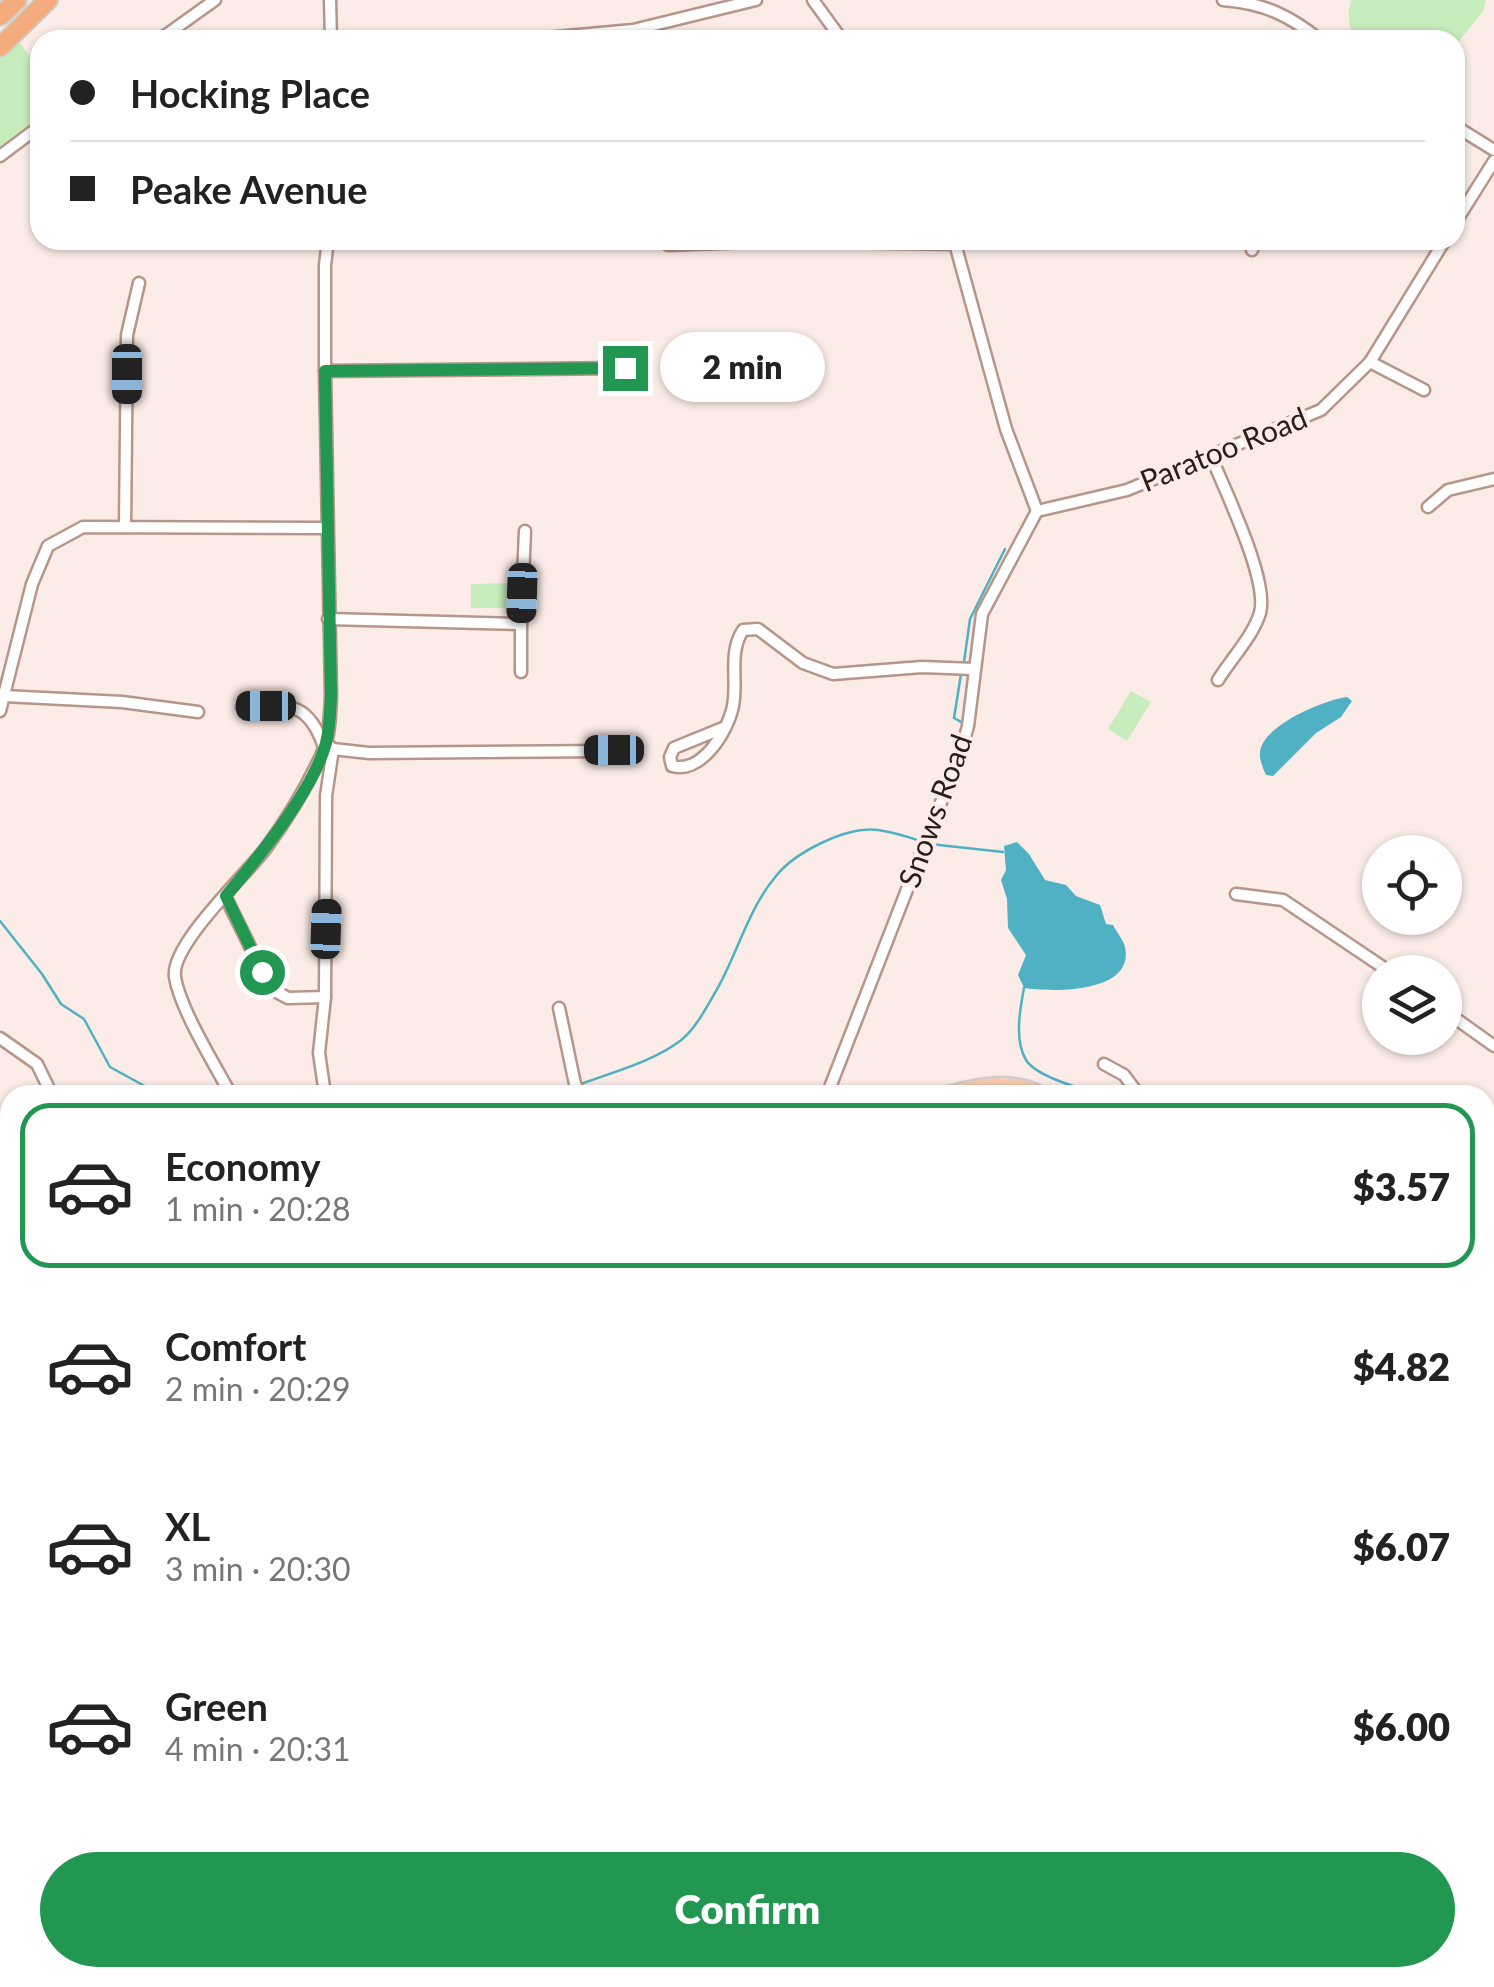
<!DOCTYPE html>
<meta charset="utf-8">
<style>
body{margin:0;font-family:Lato,sans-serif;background:#f2f2f2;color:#222;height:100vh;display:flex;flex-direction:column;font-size:38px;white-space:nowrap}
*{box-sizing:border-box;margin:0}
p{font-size:32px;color:#767676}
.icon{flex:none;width:55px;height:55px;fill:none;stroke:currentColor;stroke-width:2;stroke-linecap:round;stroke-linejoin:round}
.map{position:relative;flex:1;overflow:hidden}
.drawer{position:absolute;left:0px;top:1085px;width:1495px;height:902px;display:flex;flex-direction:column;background:#fff;border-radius:30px 30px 0 0;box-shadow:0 2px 8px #0004}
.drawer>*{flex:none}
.top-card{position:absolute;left:30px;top:30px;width:1435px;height:220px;border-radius:30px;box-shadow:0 2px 8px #0004;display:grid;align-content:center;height:220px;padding:0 40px;background:#fff}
.fabs{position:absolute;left:1362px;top:835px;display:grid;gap:20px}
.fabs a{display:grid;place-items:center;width:100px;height:100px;border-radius:50%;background:#fff;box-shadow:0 2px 8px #0004;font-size:50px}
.end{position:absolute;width:45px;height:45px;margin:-22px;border:12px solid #219752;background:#fff;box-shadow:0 0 0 5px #fff}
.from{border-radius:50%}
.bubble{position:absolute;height:70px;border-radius:35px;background:#fff;box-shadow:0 2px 8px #0004;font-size:32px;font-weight:800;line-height:70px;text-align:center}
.car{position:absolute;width:30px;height:60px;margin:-30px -15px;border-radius:12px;box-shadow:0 0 8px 2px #0007;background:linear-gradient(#222 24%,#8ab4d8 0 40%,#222 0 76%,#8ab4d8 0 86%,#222 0)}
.top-card b{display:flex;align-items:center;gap:35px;height:95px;font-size:38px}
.top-card b+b{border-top:2px solid #e0e0e0}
.top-card i{width:25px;height:25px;background:#222}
ul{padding:18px 0 0;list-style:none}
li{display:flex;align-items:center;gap:30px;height:165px;margin:0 20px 15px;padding:0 20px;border:5px solid transparent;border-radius:30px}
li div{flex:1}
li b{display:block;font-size:38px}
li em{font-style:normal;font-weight:800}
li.active{border-color:#219752}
li>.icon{width:90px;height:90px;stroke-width:1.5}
.primary-button{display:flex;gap:20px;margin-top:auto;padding:20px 40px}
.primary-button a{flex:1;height:115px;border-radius:60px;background:#219752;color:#fff;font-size:40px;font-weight:800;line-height:115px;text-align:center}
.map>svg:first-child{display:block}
.green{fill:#c8edbd}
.water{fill:#50b0c4}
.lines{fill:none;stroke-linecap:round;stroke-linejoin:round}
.stream{stroke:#50b0c4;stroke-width:2.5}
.street-casing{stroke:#b7968a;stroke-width:15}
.primary-casing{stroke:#d0cdcc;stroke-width:20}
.highway-casing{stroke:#d0cdcc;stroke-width:22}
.street{stroke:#fff;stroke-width:10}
.primary{stroke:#f8cdb1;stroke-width:15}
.highway{stroke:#f4ac7d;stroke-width:18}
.route{stroke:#219752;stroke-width:12}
.labels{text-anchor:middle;stroke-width:8;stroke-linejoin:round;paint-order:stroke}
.street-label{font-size:30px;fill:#291d18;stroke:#fbece7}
</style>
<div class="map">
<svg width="1494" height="1987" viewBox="0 0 1494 1987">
<rect width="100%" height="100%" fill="#fbece7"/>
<!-- green -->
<g class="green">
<path d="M1352 0H1486L1482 13 1455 46V40H1357C1349 31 1346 11 1352 0Z"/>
<path d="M13 34 40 69V126L0 155V47Z"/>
<path d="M514 583V608H471V584Z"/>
<path d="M1131 691 1151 702 1127 741 1108 729Z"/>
</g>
<!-- water -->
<g class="water">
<path d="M1347 697 1352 701 1341 717 1316 733 1273 776 1266 775C1263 768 1259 759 1260 752 1263 725 1324 700 1347 697Z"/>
<path d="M1017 842 1029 854 1045 880 1066 885 1076 896 1100 905 1106 924 1113 925C1116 931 1124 941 1125 947 1135 994 1051 992 1024 988L1018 975 1026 955 1008 928 1007 899 1001 880 1006 870 1004 846Z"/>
</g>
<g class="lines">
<!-- stream -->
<g class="stream">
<path d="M964 662 970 619 1005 549"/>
<path d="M961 674 954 718 963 723"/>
<path d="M930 844 1003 852"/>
<path d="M0 921 42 974 61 1004 84 1019 110 1067 161 1095"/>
<path d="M1024 988C1020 1009 1014 1040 1026 1060 1036 1077 1089 1092 1108 1095"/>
<path d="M581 1084C613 1072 652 1062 680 1041 695 1030 706 1008 716 991 737 955 748 909 776 876 795 852 847 826 878 830 893 832 909 837 923 842"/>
<path d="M1139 1092 1165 1086 1182 1095"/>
<path d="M557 1095 574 1087"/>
<path d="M1485 1688 1494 1686"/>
<path d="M1485 1930 1494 1921"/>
<path d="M0 1977 10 1953"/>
<path d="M1424 1987 1434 1978"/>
</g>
<!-- street casing -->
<g class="street-casing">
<g id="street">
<path d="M330 0 331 40"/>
<path d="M813 0 842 40"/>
<path d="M1223 0C1263 3 1289 15 1320 40"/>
<path d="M159 40 215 0"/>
<path d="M524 40 633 30 756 0"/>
<path d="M1455 126 1494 150"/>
<path d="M0 156 40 126"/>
<path d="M1455 223 1494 161"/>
<path d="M668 245 781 241 955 244"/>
<path d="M1252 250 1256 240"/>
<path d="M1370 362 1424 390"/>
<path d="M325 371 625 368"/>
<path d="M1211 456C1225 491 1269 580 1260 613 1253 636 1231 659 1218 680"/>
<path d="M1428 507 1448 490 1494 479"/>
<path d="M1037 511 1127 490 1321 410 1370 362 1445 240"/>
<path d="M125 527 127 335 139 283"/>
<path d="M328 619 521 624 525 531"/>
<path d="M521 624V672"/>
<path d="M4 696 122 702 198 712"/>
<path d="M242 707C286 706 307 698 324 747"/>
<path d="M0 711 32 584 48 546 83 527 327 528"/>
<path d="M723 728 674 748 670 757 672 766C702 774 728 731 733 706 738 680 728 653 743 630L758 629 803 663 833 674 922 667 974 669"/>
<path d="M333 749 369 753 614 751"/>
<path d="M1236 894 1283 900 1390 972"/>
<path d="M225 896 271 989 288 998 325 997"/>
<path d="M559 1008 575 1084 581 1095"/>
<path d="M1445 1011 1494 1046"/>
<path d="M0 1038 37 1064 52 1095"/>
<path d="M1104 1064 1124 1075 1139 1095"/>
<path d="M325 1094 319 1053 325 997 326 796 333 749 326 743"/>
<path d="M231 1095C215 1065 180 1009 175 977 170 945 246 875 266 848 288 818 309 783 324 749 330 733 330 713 331 696L325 371V265L328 240"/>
<path d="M827 1095 961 751 968 726 982 614 1037 511 1006 429 954 240"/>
<path d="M0 1260 10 1254"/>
<path d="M1485 1424 1494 1429"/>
<path d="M0 1612H10"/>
<path d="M166 1978 175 1987"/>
<path d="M598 1978V1987"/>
</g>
</g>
<!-- primary casing -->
<g class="primary-casing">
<g id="primary">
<path d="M947 1095C979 1086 1010 1079 1041 1095"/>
<path d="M0 1267H10"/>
<path d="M1485 1644 1494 1648"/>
</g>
</g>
<!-- highway casing -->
<g class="highway-casing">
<g id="highway">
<path d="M0 16 17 0"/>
<path d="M0 47 48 0"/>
</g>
</g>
<!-- street -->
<use href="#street" class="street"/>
<!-- primary -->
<use href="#primary" class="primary"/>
<!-- highway -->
<use href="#highway" class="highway"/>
</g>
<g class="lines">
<!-- route -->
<path class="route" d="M262 972 226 896C258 858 313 791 326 743 330 728 330 711 331 696L325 371 625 368"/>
</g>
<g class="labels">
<!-- street labels -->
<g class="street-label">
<text transform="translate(1224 450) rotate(-22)" y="10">Paratoo Road</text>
<text transform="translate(936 811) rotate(-70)" y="10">Snows Road</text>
</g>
</g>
</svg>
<div class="fabs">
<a><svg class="icon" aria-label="locate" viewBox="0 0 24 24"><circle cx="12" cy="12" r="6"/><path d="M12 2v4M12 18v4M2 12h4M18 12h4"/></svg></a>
<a><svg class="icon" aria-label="layers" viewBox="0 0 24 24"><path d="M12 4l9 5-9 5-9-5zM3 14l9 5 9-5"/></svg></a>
</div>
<i class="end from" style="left:262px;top:972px"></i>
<i class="end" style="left:625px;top:368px"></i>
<div class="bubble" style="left:660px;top:332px;width:165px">2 min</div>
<i class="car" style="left:127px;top:374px;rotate:180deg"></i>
<i class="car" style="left:522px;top:593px;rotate:182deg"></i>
<i class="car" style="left:266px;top:706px;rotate:270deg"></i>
<i class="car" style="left:614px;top:750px;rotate:270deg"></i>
<i class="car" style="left:326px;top:929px;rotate:2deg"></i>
<div class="top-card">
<b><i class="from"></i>Hocking Place</b>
<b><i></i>Peake Avenue</b>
</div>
<section class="drawer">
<ul>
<li class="active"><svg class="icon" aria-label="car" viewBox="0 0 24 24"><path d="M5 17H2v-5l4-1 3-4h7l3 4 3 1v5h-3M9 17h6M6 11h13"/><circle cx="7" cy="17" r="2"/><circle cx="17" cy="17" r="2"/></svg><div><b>Economy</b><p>1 min · 20:28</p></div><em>$3.57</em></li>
<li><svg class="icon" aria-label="car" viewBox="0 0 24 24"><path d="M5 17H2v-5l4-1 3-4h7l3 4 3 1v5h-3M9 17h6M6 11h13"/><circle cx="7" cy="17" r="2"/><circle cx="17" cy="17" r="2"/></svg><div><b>Comfort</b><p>2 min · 20:29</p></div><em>$4.82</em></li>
<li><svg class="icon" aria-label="car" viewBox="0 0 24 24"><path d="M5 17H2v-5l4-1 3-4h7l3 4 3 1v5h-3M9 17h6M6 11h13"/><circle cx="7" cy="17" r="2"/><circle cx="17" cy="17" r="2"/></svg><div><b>XL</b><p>3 min · 20:30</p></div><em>$6.07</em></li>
<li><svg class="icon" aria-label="car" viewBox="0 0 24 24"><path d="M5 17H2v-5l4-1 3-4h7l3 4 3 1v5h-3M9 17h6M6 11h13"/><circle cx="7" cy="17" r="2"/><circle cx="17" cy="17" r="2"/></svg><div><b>Green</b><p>4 min · 20:31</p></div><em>$6.00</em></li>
</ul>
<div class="primary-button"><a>Confirm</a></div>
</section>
</div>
